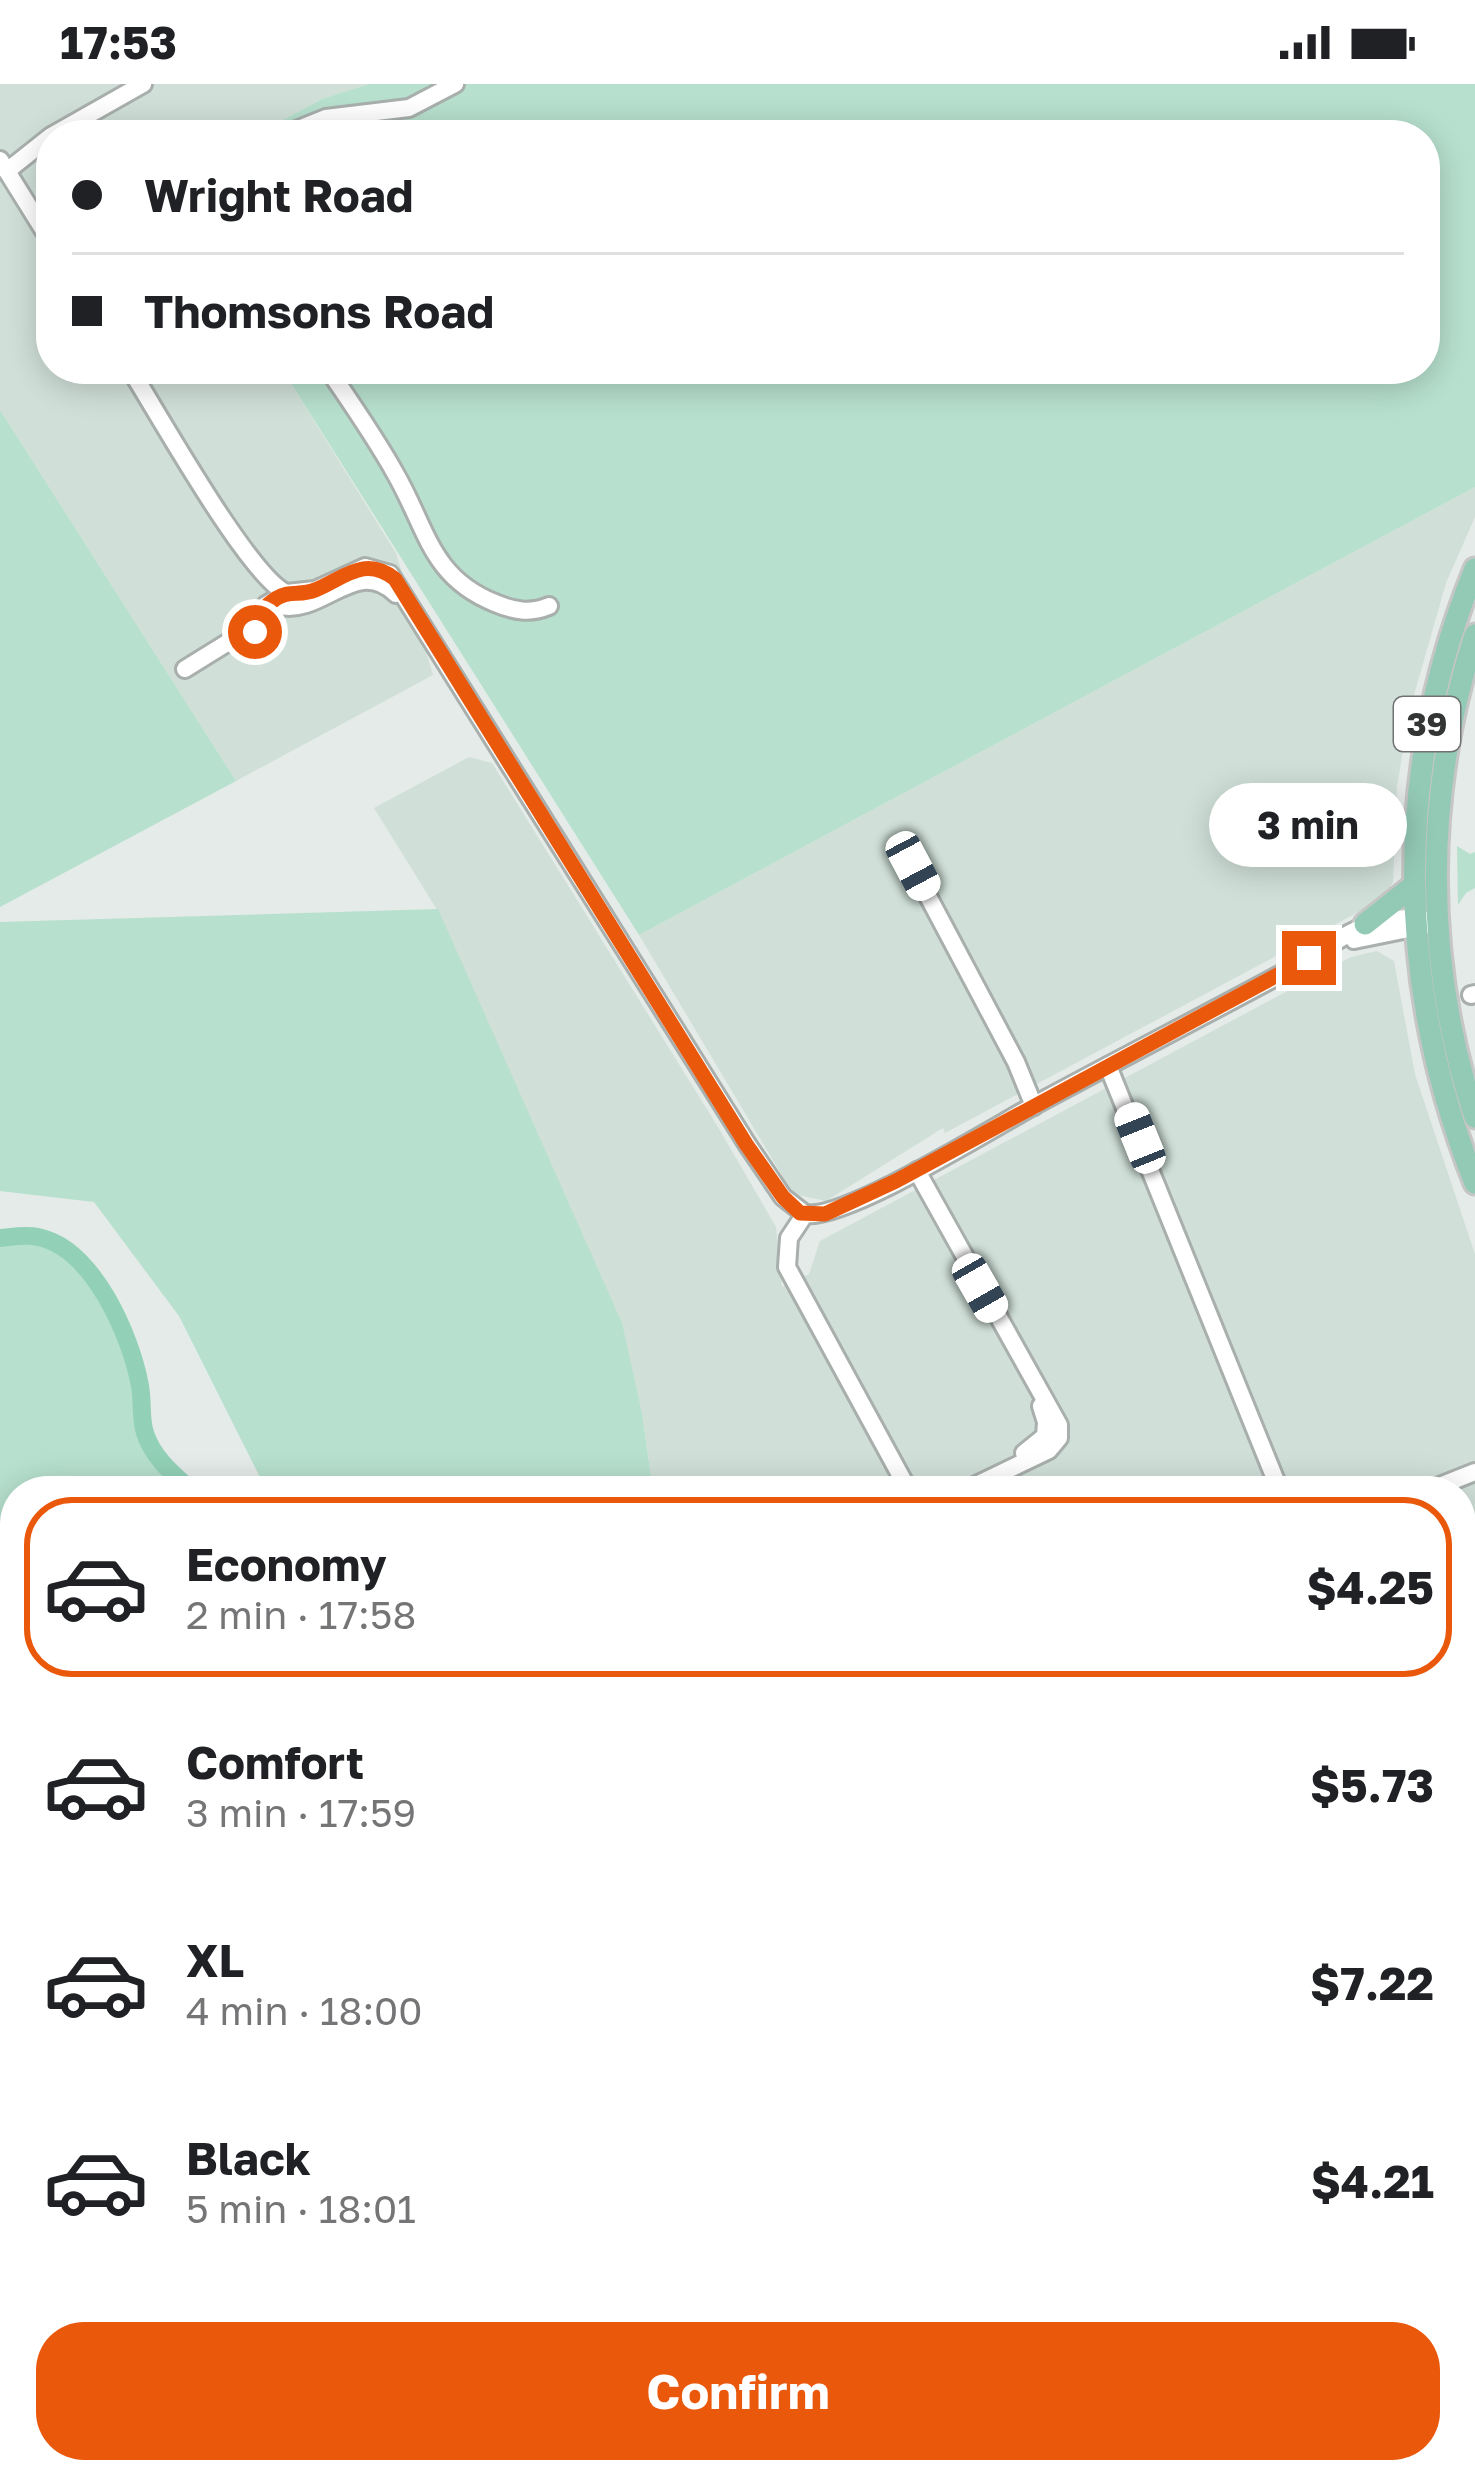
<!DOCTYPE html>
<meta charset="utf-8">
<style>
body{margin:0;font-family:"Golos Text",sans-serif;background:#f2f2f2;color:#202124;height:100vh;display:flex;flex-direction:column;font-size:45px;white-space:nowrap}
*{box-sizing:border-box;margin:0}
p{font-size:39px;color:#757577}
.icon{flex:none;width:66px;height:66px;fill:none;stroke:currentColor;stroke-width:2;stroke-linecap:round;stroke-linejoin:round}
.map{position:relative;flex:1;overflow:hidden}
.drawer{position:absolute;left:0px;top:1392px;width:1476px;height:1008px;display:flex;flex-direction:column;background:#fff;border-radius:48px 48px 0 0;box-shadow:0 6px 30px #0003}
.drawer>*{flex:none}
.guide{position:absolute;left:36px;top:36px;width:1404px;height:264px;border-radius:48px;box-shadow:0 6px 30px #0003;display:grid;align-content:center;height:264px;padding:0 36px;background:#fff}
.end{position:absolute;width:54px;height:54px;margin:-27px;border:15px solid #ea580c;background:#fff;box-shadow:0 0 0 6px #fff}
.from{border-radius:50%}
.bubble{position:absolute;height:84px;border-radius:42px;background:#fff;box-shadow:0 6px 30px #0003;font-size:39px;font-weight:700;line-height:84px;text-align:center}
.car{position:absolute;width:36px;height:72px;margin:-36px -18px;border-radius:15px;box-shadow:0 0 9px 3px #0007;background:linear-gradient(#fff 24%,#345 0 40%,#fff 0 76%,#345 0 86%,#fff 0)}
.guide b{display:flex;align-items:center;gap:42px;height:114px;font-size:45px}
.guide b+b{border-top:3px solid #e0e0e0}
.guide i{width:30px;height:30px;background:#202124}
ul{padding:21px 0 0;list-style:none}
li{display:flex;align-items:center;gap:36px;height:180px;margin:0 24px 18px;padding:0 12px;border:6px solid transparent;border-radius:48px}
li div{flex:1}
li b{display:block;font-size:45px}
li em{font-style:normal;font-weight:700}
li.on{border-color:#ea580c}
li>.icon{width:108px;height:108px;stroke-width:1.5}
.button{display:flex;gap:24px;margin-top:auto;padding:24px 36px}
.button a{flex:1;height:138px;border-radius:48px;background:#ea580c;color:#fff;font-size:48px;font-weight:700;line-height:138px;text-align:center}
.status{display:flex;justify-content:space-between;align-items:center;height:84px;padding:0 60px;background:#fff;direction:ltr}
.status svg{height:33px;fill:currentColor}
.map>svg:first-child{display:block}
.built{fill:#d0e0d8}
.green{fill:#b7e0ce}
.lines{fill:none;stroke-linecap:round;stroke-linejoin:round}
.river{stroke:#92d1b7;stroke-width:18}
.minor-casing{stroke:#a8afac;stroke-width:22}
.major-casing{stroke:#c6c6c6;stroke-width:27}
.highway-casing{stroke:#c6c6c6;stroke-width:30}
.minor{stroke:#fff;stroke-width:16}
.major{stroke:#93cab5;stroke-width:21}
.highway{stroke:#4ba684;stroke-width:24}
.route{stroke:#ea580c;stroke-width:15}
.labels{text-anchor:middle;stroke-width:9;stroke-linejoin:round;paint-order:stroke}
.shield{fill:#fff;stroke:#707271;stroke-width:3}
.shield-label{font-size:33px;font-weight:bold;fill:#323534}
</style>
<div class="status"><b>17:53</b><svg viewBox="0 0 49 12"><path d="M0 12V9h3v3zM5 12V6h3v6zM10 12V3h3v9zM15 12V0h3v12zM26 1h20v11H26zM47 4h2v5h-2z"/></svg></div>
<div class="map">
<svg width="1475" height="2400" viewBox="0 0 1475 2400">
<rect width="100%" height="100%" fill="#e4ebe8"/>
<!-- built -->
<g class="built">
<path d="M0 0H369L322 15 255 51H51V285H282L396 469 433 591 236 697 0 326Z"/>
<path d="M1475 403V433L1446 499 1410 625 1397 703 1393 798 1383 815 945 1049 943 1044 826 1117 793 1110 639 851Z"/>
<path d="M469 673 492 679 718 1043 776 1143 782 1203 809 1190 820 1157 1351 873 1377 867 1394 877 1415 990 1475 1170V1486L1466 1490 1475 1511V1753L1461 1758V1407H653L642 1329 621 1238 439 829 374 724Z"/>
</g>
<!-- green -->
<g class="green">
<path d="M369 0H1475V403L639 851 282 285H1425V51H255L322 15Z"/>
<path d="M0 326 236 697 0 823Z"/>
<path d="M1457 762 1470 770 1475 768V804L1466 809 1458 821Z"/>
<path d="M438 825 622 1239 642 1329 653 1407H267L179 1232 94 1118 0 1107V838Z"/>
<path d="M36 1152C96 1178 128 1239 140 1301 143 1316 140 1334 145 1349 152 1374 173 1390 192 1407H15V1607L0 1602V1154Z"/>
<path d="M0 1866 15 1867V1984H0Z"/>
<path d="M1475 2048V2400H852L912 2385H1461V2052Z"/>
<path d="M0 2053 15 2054V2095L0 2092Z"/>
<path d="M162 2385H696L756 2400H162Z"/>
</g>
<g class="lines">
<!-- river -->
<g class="river">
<path d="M0 1154C12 1153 26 1150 38 1153 93 1164 131 1252 140 1302 143 1317 140 1334 145 1349 153 1374 173 1390 192 1407"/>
<path d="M1461 2324 1475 2325"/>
<path d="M538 2400 542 2385"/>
<path d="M1305 2400 1323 2385"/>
</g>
<!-- minor casing -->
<g class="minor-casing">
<g id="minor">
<path d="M53 51 143 0"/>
<path d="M284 51 326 34 409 24 455 0"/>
<path d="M0 76 51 158"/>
<path d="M7 87 51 52"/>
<path d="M130 285C158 329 248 491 286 509"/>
<path d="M328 285C351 319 375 353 395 389 427 444 430 493 495 519 514 527 530 530 549 522"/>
<path d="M280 522C323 531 357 471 396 510"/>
<path d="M185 585 243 549 266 521 286 509 315 506 365 483 390 490 747 1060 783 1113 805 1130"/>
<path d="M912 782 1016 978 1034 1022"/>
<path d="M1354 856 1428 841"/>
<path d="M1471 911 1475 910"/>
<path d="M1108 982 1280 1407"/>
<path d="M917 1087 1059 1341V1354L1049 1366 964 1407"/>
<path d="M805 1130C845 1137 999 1040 1042 1017 1131 969 1221 923 1309 875 1347 849 1378 828 1426 836"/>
<path d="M805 1130 789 1154 787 1183 909 1407"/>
<path d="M1024 1369 1045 1352 1046 1338 1041 1322"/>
<path d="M1427 1407 1475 1388"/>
<path d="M0 1612 15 1616"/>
<path d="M1461 1779 1475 1773"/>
<path d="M0 1857H15"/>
<path d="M148 2400 149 2385"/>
</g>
</g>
<!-- major casing -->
<g class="major-casing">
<g id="major">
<path d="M1475 485C1394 684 1395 899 1475 1099"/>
<path d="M1475 551C1424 707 1423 877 1475 1033"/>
<path d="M1365 840 1413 802"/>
<path d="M1461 2037 1475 2032"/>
<path d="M0 2100 15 2104"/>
<path d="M728 2385 798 2393 876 2385"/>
</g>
</g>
<!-- highway casing -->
<g class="highway-casing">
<g id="highway">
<path d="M0 1700 15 1705"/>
<path d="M0 1755 15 1760"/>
<path d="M1461 1855 1475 1851"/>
<path d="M1461 1886 1475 1883"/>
<path d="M1461 1942 1475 1938"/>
<path d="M1461 1973 1475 1971"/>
</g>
</g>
<!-- minor -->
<use href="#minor" class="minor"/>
<!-- major -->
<use href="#major" class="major"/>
<!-- highway -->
<use href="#highway" class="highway"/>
</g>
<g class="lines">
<!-- route -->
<path class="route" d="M255 548 243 549C253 537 264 522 277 514 289 506 301 512 315 506 344 494 365 471 395 495L746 1060 783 1113 800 1129 825 1130 896 1097 1309 874"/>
</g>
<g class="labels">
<!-- shield labels -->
<rect class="shield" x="1394" y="613" width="66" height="54" rx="9"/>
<g class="shield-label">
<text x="1427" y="652">39</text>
</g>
</g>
</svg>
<i class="end from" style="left:255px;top:548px"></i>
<i class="end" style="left:1309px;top:874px"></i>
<div class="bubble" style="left:1209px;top:699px;width:198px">3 min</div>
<i class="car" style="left:913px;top:782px;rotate:152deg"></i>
<i class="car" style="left:1140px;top:1054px;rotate:338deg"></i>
<i class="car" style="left:980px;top:1204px;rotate:150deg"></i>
<div class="guide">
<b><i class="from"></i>Wright Road</b>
<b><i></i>Thomsons Road</b>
</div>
<section class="drawer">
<ul>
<li class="on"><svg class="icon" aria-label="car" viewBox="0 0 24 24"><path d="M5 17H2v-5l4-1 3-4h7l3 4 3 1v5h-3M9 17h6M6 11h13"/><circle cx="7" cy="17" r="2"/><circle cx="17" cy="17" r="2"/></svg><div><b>Economy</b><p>2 min · 17:58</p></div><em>$4.25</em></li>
<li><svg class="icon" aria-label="car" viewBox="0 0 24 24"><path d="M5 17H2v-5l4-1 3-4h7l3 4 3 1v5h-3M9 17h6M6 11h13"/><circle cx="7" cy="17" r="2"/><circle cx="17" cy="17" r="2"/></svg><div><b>Comfort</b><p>3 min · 17:59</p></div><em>$5.73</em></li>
<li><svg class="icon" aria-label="car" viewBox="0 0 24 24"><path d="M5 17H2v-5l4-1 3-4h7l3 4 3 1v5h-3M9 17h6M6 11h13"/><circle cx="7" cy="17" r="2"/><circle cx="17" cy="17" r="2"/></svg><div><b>XL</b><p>4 min · 18:00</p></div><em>$7.22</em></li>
<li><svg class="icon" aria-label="car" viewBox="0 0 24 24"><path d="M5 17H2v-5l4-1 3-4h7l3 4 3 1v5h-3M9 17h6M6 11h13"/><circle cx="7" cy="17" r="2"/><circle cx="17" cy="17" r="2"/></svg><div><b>Black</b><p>5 min · 18:01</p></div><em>$4.21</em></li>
</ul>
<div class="button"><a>Confirm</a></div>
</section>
</div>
